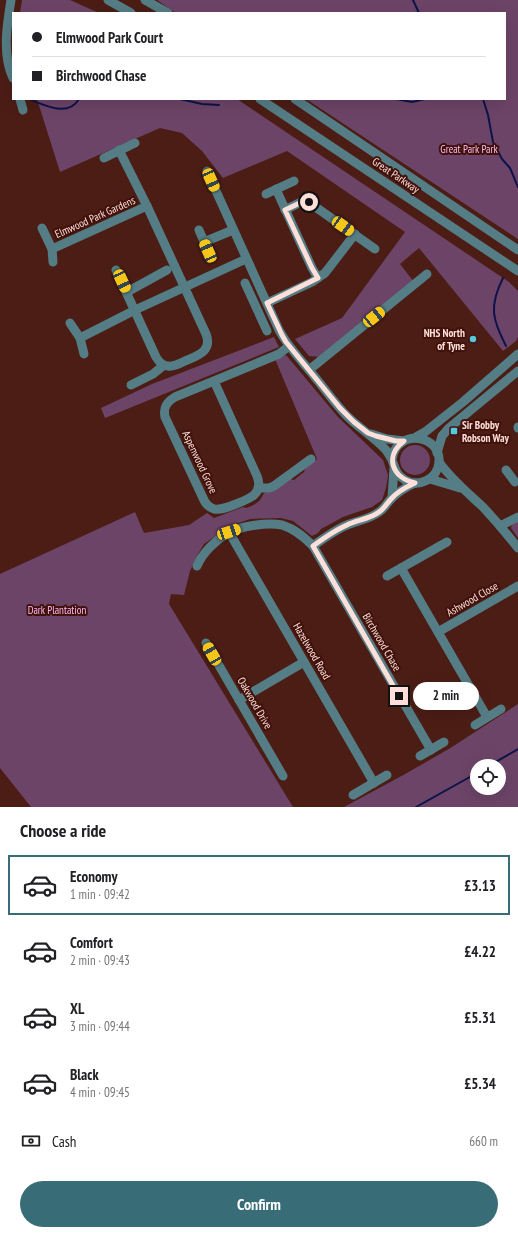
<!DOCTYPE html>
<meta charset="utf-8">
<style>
body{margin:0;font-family:"PT Sans Narrow",sans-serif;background:#f2f2f2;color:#202124;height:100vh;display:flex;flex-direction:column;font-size:15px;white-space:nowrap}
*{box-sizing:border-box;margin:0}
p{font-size:13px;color:#757577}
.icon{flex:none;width:22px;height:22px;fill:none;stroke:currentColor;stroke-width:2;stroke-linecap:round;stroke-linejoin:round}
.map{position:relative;height:807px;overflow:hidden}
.drawer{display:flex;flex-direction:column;background:#fff;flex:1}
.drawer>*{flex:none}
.hud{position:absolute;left:12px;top:12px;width:494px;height:88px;border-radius:0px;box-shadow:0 4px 16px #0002;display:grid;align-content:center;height:88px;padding:0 20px;background:#fff}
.buttons{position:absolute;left:470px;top:759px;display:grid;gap:8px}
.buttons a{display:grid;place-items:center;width:36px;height:36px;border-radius:50%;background:#fff;box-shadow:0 4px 16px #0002;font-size:20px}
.end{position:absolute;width:18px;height:18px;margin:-9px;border:5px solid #ffdfd9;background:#111;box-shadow:0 0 0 2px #111}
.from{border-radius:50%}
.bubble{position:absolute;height:28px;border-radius:14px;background:#fff;box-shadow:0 4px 16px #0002;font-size:13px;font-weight:700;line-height:28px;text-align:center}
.car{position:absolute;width:12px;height:24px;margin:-12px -6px;border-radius:5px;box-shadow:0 0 3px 1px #0007;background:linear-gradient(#f5c518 24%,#345 0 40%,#f5c518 0 76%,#345 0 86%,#f5c518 0)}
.hud b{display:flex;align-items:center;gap:14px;height:38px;font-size:15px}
.hud b+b{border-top:1px solid #e0e0e0}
.hud i{width:10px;height:10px;background:#202124}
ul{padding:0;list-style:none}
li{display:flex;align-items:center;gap:12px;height:60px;margin:0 8px 6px;padding:0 12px;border:2px solid transparent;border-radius:0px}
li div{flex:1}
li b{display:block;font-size:15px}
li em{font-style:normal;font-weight:700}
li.current{border-color:#386d78}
li>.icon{width:36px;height:36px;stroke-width:1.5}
h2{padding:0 20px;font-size:18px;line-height:48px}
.pay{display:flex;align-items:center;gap:10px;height:44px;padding:0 20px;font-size:15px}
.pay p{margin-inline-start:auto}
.action{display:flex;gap:8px;margin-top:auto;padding:8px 20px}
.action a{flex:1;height:46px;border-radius:24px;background:#386d78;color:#fff;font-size:16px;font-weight:700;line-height:46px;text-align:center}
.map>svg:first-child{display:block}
.green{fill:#6c4467;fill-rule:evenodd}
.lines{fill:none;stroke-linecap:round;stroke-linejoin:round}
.stream{stroke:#0e134b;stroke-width:2}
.minor{stroke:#557d85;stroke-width:9}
.route{stroke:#ffdfd9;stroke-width:5}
.poi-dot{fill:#55cadf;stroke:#40120b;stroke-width:1.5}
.labels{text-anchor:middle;stroke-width:4;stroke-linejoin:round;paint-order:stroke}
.park-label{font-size:11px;fill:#fbb9f2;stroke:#40120b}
.street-label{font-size:11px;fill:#ffdfd9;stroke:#40120b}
.poi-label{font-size:11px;font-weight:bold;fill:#ffdfd9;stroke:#40120b;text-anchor:end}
</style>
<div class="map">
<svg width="518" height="807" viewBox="0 0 518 807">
<rect width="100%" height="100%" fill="#4b1d15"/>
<!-- green -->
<g class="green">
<path d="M22 0H70L99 13H20Z"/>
<path d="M157 0H518V239L306 99H505V13H176Z"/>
<path d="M37 99H237L509 282 518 291V337L516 341 503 351 419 248 400 264 414 282 320 357 309 356 295 339 342 318 405 232 287 151 223 178 202 151 182 133 160 128 60 172Z"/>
<path d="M274 337 279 347 105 418 101 408 152 384Z"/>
<path d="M286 355 338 417 383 460 388 475 386 488 382 500 372 507 343 517 321 529 318 533 312 536 293 521 281 518 250 519 230 526 204 544 198 554 190 571 184 595 171 594 169 604 293 807H31L0 768V574L135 512 144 533 189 525 207 513 214 518 243 507 246 508C255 505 260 502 264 493L272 490 290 479 294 480 304 472 305 469 317 459 275 359Z"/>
<circle cx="415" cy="460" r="15"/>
<path d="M518 521V538L511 528 512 525Z"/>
<path d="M518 704V807H344L407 773 452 747ZM477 766H499V788H477Z"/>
</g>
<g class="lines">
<!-- stream -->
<g class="stream">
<path d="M413 0 419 13"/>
<path d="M180 99 202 104 219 105"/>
<path d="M396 99 412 102 425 99"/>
<path d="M483 99 488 115 493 142 502 159 510 168 518 187"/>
<path d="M31 100C47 106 68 117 79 99"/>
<path d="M503 278C489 306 492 319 506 346"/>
<path d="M489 766 518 749"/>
<path d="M416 807 477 773"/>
</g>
<!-- minor -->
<g class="minor">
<path d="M11 0C7 24 2 55 13 78"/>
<path d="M108 0 131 13"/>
<path d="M145 0 168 13"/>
<path d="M20 99 23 110"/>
<path d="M260 99 518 271"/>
<path d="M295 99 518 250"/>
<path d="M104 158 135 143"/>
<path d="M207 171 279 330C288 347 302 361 314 376 325 389 335 404 347 416 359 428 374 437 386 450 388 453 391 457 392 460 395 468 396 475 405 480 419 488 437 479 439 463 442 435 397 427 392 459"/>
<path d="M276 189 312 268 318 278"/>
<path d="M266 194 294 181"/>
<path d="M285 210 301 202 307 201 375 249"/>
<path d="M42 228 52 249 53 262"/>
<path d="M199 230 208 251"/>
<path d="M204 242 233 230"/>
<path d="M52 249 147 206"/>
<path d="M116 270 156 357C159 362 163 366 168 366 174 367 179 364 183 362 196 356 213 352 206 334L147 206 119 150"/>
<path d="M245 283 267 331"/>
<path d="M127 292 167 270"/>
<path d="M267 303 312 282 325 273 355 234"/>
<path d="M70 323 80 338 84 354"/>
<path d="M80 338 135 310 246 259"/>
<path d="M309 370 427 274"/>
<path d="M214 381 257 476C264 494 249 499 236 504 229 507 221 510 214 509 208 507 205 503 203 498L165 417C163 407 167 402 175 397L279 354 289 346"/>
<path d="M131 385 153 374 164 365"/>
<path d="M518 427V428"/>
<path d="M371 434 387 439 404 441"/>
<path d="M416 437 425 432 463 402 518 354"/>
<path d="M437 453 442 436 449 428 518 371"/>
<path d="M439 462C451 479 468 493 483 507 495 520 507 534 518 548"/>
<path d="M506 470 515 482"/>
<path d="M430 479 460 488"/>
<path d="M258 488H269L274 486 311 459"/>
<path d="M392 498 394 468"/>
<path d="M500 526 518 517"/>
<path d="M229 532 374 783"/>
<path d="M313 546C324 538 335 530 347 525 357 521 370 519 379 512 384 509 387 503 391 499 398 492 406 487 415 483"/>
<path d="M197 566C203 552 216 540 228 533 241 526 268 522 282 525 295 529 304 537 313 546L431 750"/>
<path d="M401 568 487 717"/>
<path d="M387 576 447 542"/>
<path d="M438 632 518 586"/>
<path d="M206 643 283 776"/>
<path d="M239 700 304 662"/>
<path d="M475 725 501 709"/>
<path d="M420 756 444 742"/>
<path d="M353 795 387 775"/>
</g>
</g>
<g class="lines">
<!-- route -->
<path class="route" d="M309 202 304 201 285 210 312 268 318 278 267 303 282 335 286 342 340 408 354 422 368 433 376 436 396 441H404C384 456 392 478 415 483 406 487 397 492 391 499 387 503 384 509 379 512 370 519 357 520 347 525 335 530 324 538 313 546L399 696"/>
</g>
<!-- markers -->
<g class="poi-dot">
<circle cx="473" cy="339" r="4"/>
<rect x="450" y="427" width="8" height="8" rx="2"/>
</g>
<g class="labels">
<!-- park labels -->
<g class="park-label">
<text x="469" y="153">Great Park Park</text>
<text x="57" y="614">Dark Plantation</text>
</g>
<!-- street labels -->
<g class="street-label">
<text transform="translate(396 175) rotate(34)" y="4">Great Parkway</text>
<text transform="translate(95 217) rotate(-24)" y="4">Elmwood Park Gardens</text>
<text transform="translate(200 462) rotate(65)" y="4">Aspenwood Grove</text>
<text transform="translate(472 599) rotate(-30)" y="4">Ashwood Close</text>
<text transform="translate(382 642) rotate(60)" y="4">Birchwood Chase</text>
<text transform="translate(312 651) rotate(60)" y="4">Hazelwood Road</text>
<text transform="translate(255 703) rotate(60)" y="4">Oakwood Drive</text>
</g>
<!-- poi labels -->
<g class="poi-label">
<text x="465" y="337">NHS North<tspan x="465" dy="13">of Tyne</tspan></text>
<text x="462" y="429" text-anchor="start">Sir Bobby<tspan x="462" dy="13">Robson Way</tspan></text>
</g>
</g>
</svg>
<div class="buttons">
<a><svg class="icon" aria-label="locate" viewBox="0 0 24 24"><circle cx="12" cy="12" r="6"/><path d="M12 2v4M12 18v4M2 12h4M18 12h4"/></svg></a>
</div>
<i class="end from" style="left:309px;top:202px"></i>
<i class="end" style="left:399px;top:696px"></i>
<div class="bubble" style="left:413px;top:682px;width:66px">2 min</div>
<i class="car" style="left:211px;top:180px;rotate:156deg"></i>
<i class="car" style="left:343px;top:226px;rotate:125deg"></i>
<i class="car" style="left:208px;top:251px;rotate:336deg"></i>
<i class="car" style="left:122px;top:281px;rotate:155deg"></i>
<i class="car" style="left:374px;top:317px;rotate:51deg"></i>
<i class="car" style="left:229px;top:532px;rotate:72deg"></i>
<i class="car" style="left:212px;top:654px;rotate:330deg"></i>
<div class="hud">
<b><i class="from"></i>Elmwood Park Court</b>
<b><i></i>Birchwood Chase</b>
</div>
</div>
<section class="drawer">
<h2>Choose a ride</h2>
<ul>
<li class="current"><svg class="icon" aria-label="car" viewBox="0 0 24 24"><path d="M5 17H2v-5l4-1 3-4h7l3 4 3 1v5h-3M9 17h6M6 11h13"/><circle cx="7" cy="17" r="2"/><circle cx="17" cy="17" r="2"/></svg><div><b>Economy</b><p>1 min · 09:42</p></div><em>£3.13</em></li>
<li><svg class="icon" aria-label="car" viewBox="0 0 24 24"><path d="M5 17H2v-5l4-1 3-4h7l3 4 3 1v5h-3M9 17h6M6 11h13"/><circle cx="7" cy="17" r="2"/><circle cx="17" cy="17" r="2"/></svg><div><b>Comfort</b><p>2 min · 09:43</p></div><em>£4.22</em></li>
<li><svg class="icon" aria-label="car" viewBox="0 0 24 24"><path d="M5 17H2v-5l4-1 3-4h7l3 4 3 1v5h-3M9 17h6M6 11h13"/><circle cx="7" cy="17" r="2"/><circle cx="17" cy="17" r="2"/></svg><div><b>XL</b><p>3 min · 09:44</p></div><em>£5.31</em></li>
<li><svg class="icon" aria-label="car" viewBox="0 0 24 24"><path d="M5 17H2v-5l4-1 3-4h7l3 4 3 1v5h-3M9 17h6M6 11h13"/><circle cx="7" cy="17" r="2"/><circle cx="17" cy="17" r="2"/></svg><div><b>Black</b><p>4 min · 09:45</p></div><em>£5.34</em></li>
</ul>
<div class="pay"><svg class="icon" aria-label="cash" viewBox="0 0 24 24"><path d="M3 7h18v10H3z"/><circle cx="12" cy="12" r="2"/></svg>Cash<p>660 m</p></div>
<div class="action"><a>Confirm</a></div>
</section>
